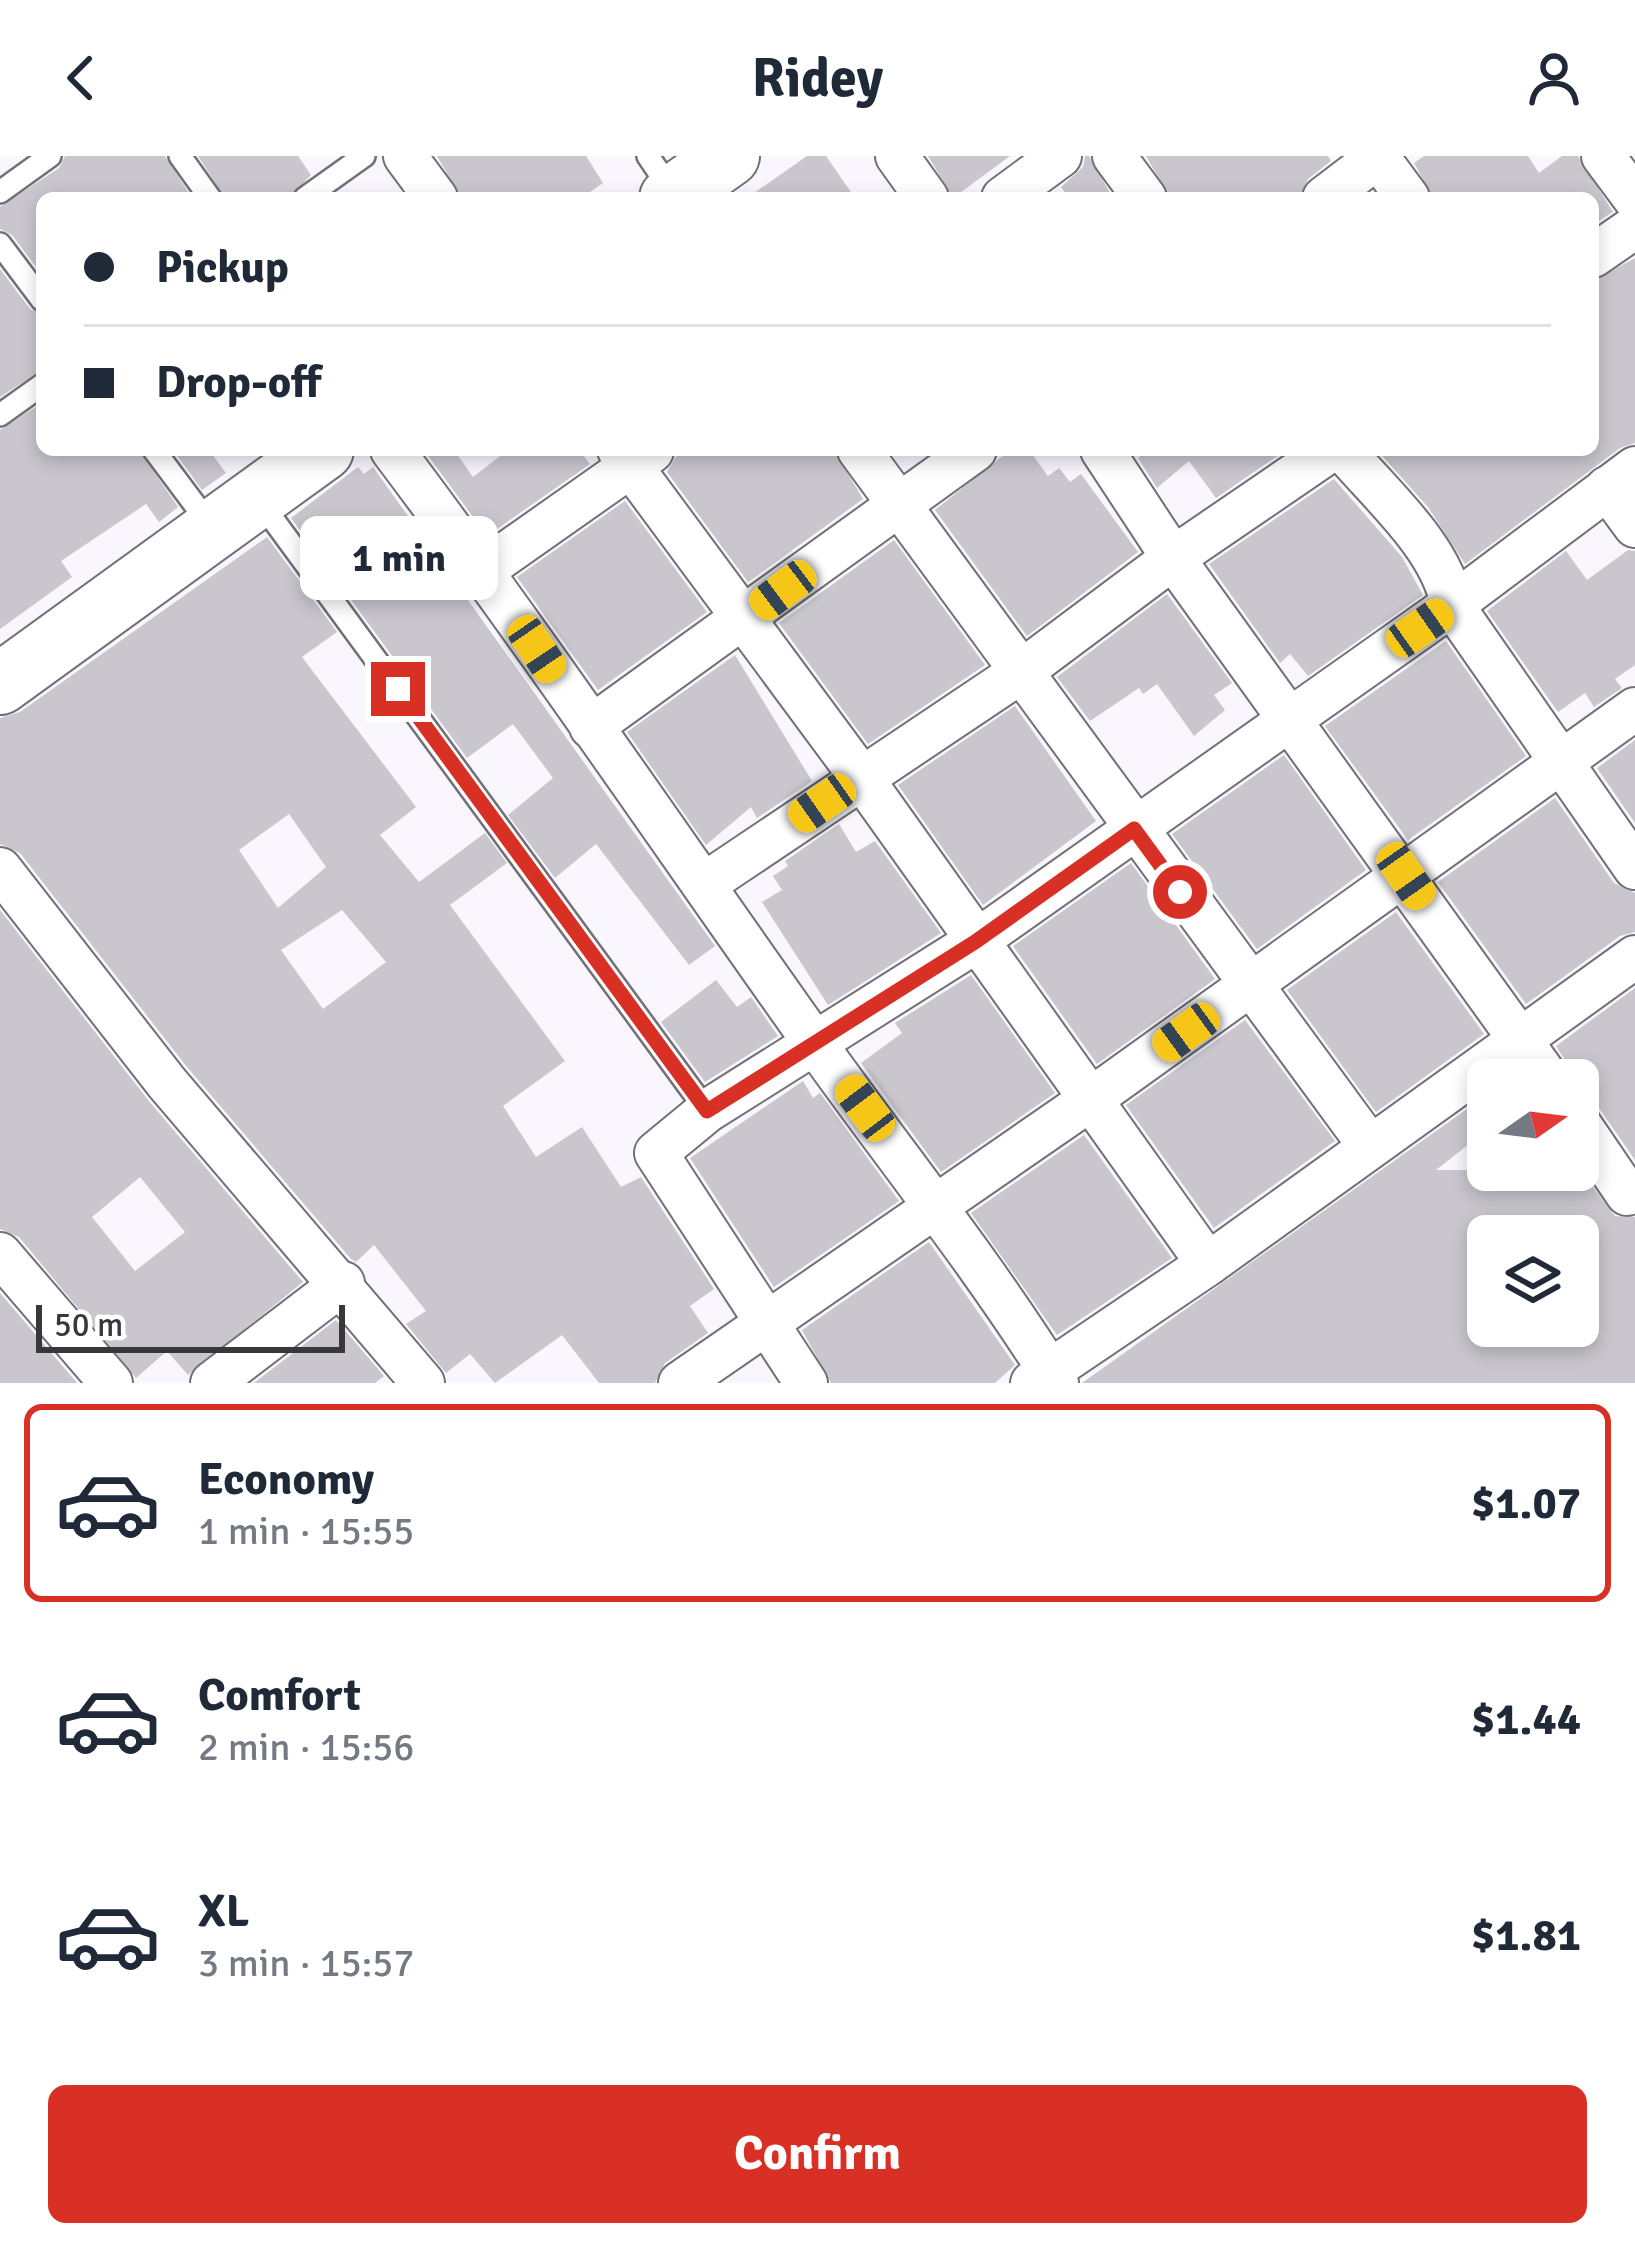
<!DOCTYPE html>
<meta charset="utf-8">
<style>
body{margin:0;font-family:Signika,sans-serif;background:#f6f6f7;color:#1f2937;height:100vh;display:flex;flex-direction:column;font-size:45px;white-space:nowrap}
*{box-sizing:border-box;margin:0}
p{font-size:39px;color:#747a83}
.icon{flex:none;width:66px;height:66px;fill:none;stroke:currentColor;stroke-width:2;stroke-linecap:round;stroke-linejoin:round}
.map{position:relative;height:1227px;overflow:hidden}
.details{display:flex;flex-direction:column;background:#fff;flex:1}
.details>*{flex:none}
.guide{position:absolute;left:36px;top:36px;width:1563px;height:264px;border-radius:18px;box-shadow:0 6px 18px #0003;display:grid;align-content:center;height:264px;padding:0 48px;background:#fff}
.needle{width:78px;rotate:76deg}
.controls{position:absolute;left:1467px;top:903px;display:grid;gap:24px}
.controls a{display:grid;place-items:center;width:132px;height:132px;border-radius:18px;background:#fff;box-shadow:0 6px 18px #0003;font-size:60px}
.scale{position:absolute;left:36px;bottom:30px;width:309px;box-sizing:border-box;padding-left:12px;border:6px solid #38373a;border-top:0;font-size:33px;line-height:42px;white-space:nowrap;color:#38373a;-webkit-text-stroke:9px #fff;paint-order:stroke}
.end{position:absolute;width:54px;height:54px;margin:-27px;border:15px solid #d93025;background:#fff;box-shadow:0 0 0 6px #fff}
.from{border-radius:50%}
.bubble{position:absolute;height:84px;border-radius:18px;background:#fff;box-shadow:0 6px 18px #0003;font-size:39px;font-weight:700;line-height:84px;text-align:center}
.car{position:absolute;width:36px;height:72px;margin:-36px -18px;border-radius:15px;box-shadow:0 0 9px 3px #0007;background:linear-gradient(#f5c518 24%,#345 0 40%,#f5c518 0 76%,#345 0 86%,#f5c518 0)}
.guide b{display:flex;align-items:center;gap:42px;height:114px;font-size:45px}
.guide b+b{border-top:3px solid #e0e1e3}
.guide i{width:30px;height:30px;background:#1f2937}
ul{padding:21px 0 0;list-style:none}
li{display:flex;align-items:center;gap:36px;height:198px;margin:0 24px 18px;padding:0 24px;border:6px solid transparent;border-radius:18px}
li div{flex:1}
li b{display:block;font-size:45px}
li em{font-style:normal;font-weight:700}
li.on{border-color:#d93025}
li>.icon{width:108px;height:108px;stroke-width:1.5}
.primary-button{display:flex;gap:24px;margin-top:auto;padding:24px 48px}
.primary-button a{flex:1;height:138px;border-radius:18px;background:#d93025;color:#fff;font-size:48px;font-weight:700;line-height:138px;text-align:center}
header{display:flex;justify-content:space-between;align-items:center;height:156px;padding:0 48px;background:#fff;font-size:54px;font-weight:700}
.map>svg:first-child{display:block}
.building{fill:#c9c6ce;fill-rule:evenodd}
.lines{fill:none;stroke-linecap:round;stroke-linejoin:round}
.lane-casing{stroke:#727077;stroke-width:26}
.street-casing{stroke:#727077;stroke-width:46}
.secondary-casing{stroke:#727077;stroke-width:64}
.lane{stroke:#fff;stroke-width:21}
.street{stroke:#fff;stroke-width:42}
.secondary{stroke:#fff;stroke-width:60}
.route{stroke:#d93025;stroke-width:15}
</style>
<header><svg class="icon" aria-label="back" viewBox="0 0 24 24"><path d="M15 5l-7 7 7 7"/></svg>Ridey<svg class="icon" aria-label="person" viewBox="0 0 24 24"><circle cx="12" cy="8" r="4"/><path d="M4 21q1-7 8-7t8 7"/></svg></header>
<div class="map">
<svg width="1635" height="1227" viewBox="0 0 1635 1227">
<rect width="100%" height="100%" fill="#f9f6fe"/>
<!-- building -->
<g class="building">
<path d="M65 0H165L192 42H42V119L12 79 0 73V51L59 12Z"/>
<path d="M198 0H298L311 19 290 42H225Z"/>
<path d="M437 0H586L603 27 581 42H461Z"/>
<path d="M807 0H826L855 42H747Z"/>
<path d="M928 0H1010L953 42Z"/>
<path d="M1085 0H1089L1113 42H1069L1061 31 1083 11Z"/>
<path d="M1146 0H1328L1331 5 1308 23 1299 42H1170Z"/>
<path d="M1424 0H1528L1539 17 1562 0H1578L1613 56 1597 66 1593 42H1433L1414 7Z"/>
<path d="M1635 102V287L1620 292 1465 408 1428 351 1377 294H1596L1593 125Z"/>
<path d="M0 113 30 153 42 159V214L0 241Z"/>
<path d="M42 247V294H139L178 351 159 366 146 348 61 405 72 421 0 473V274Z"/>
<path d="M173 294H209L226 317 202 334Z"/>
<path d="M424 294H454L473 321 508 294H579L590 308 487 380Z"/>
<path d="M680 294H834L863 343 748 426 667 316Z"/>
<path d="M1010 294H1029L1048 320 1059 312 1070 326 1081 318 1138 396 1027 480 935 354Z"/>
<path d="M1147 294H1286L1216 342 1189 305 1157 332 1138 302Z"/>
<path d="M358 311 364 318 373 311 715 790 689 809 596 688 555 722 508 659 553 622 513 568 467 602 291 362Z"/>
<path d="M1334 323 1402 401 1423 439 1308 520 1290 498 1280 507 1209 408Z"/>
<path d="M625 345 707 456 598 534 517 421Z"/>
<path d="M267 381 337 476 302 501 416 651 380 679 419 726 485 677 507 707 450 749 565 905 503 950 536 1001 582 971 621 1031 641 1021 714 1133 690 1150 708 1177 665 1207 655 1227H599L562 1179 495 1227 470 1198 446 1217 406 1168 426 1155 374 1089 356 1106 351 1103 187 911 20 697 0 688V562L20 556ZM289 658 326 711 278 752 239 694ZM342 754 386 806 323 853 281 794Z"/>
<path d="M894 384 985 509 868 588 779 467Z"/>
<path d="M1628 394 1635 395V509L1615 523 1622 532 1594 551 1585 537 1558 556 1487 455 1566 395 1587 424Z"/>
<path d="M1167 438 1232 527 1214 539 1225 554 1194 580 1157 528 1143 538 1139 532 1090 565 1057 521Z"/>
<path d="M1446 485 1526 600 1408 684 1325 570Z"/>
<path d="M735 499 812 625 757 662 751 651 706 689 627 576Z"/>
<path d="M1015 550 1096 665 983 749 898 629Z"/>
<path d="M1635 584V667L1597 612Z"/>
<path d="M1284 599 1366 714 1257 793 1172 678Z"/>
<path d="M1555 642 1614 727 1635 737V776L1620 780 1526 848 1438 726Z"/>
<path d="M839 668 856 696 875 685 941 777 828 849 762 746 782 734 773 720 788 710 785 705Z"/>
<path d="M1131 707 1215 823 1097 908 1013 790Z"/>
<path d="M0 754 148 944 303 1126 188 1219 167 1195 136 1222 19 1081 0 1073ZM140 1021 185 1076 135 1115 92 1061Z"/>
<path d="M1396 756 1484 878 1376 956 1287 834Z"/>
<path d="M971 819 1055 937 941 1016 861 907 902 877 895 867Z"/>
<path d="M716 824 737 851 751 841 778 880 705 926 661 866Z"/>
<path d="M1635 832V1004L1599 952 1578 940V924L1556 890Z"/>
<path d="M1245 864 1335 985 1214 1072 1126 949Z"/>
<path d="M803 925 813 942 820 937 899 1045 774 1131 690 1002Z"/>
<path d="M1474 948 1488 973 1436 1014H1580L1615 1060 1635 1061V1227H1082ZM1488 1080H1578V1170H1488Z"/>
<path d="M1084 979 1172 1102 1057 1179 971 1057Z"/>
<path d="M929 1086 1015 1209 995 1227H831L802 1174Z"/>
<path d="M0 1137 77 1227H0Z"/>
<path d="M336 1164 384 1220 375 1227H254Z"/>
</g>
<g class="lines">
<!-- lane casing -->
<g class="lane-casing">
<g id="lane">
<path d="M180 0 210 42"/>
<path d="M648 0 671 34"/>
<path d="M0 36 50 0"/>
<path d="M305 42 364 0"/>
<path d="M0 88 42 144"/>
<path d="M0 259 42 229"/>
<path d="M154 294 213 373"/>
<path d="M261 347 707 955"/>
</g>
</g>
<!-- street casing -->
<g class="street-casing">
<g id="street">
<path d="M405 0 436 42"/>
<path d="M897 0 927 42"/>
<path d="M1114 0 1145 42"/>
<path d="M1377 0 1408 42"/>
<path d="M1603 0 1635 43"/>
<path d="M1003 42 1060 0"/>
<path d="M1324 42 1379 0"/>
<path d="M1593 100 1635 71"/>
<path d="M392 294C538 488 674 689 814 886 895 1000 983 1108 1057 1227"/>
<path d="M619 294 861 621 1208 1108"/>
<path d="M859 294 1369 989"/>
<path d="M1102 294 1173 402 1549 924"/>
<path d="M1343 294C1380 338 1442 391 1452 449L1635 712"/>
<path d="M1607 332 1635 370"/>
<path d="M483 414 652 295"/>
<path d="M591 571 975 294"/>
<path d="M0 713 167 927 423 1227"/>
<path d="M706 727 1022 515 1173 402 1331 294"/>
<path d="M1578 966 1627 1038"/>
<path d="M0 1098 111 1227"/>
<path d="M212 1227 343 1127"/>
<path d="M680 1227 1091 943 1635 553"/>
<path d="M806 1227 656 997 707 955 975 786 1452 449 1635 312"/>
<path d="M1032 1227 1208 1108 1635 801"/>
</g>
</g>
<!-- secondary casing -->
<g class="secondary-casing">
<g id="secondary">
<path d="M670 42 729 0"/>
<path d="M0 528 323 294"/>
</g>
</g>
<!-- lane -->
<use href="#lane" class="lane"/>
<!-- street -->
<use href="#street" class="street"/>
<!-- secondary -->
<use href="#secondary" class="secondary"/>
</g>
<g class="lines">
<!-- route -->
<path class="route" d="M398 533 707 955 975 786 1134 673 1180 736"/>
</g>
</svg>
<div class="controls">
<a><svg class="needle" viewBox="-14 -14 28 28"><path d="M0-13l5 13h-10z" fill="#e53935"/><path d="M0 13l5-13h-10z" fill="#747a83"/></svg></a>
<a><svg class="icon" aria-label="layers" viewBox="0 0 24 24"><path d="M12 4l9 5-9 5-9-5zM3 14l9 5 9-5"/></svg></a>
</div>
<div class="scale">50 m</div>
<i class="end from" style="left:1180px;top:736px"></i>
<i class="end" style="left:398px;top:533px"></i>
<div class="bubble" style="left:300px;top:360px;width:198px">1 min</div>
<i class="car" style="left:783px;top:434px;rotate:233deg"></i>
<i class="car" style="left:1420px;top:472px;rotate:55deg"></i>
<i class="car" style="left:537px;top:493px;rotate:146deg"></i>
<i class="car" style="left:822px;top:647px;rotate:235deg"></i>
<i class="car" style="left:1406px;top:720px;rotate:145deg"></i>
<i class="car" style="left:1186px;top:876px;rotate:234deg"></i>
<i class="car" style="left:865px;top:952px;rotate:323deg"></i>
<div class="guide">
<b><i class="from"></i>Pickup</b>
<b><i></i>Drop-off</b>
</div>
</div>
<section class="details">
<ul>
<li class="on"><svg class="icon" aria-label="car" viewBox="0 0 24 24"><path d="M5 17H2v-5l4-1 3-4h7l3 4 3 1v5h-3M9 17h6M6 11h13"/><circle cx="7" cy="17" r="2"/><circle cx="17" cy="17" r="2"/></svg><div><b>Economy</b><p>1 min · 15:55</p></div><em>$1.07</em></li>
<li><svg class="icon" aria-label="car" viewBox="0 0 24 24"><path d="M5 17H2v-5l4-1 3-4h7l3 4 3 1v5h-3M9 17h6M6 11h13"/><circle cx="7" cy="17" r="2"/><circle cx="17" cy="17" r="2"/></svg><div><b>Comfort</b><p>2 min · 15:56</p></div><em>$1.44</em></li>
<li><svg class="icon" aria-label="car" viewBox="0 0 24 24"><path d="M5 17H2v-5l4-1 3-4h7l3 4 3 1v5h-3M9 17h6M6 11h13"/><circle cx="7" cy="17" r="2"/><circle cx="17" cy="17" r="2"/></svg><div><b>XL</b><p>3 min · 15:57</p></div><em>$1.81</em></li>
</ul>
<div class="primary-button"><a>Confirm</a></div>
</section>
